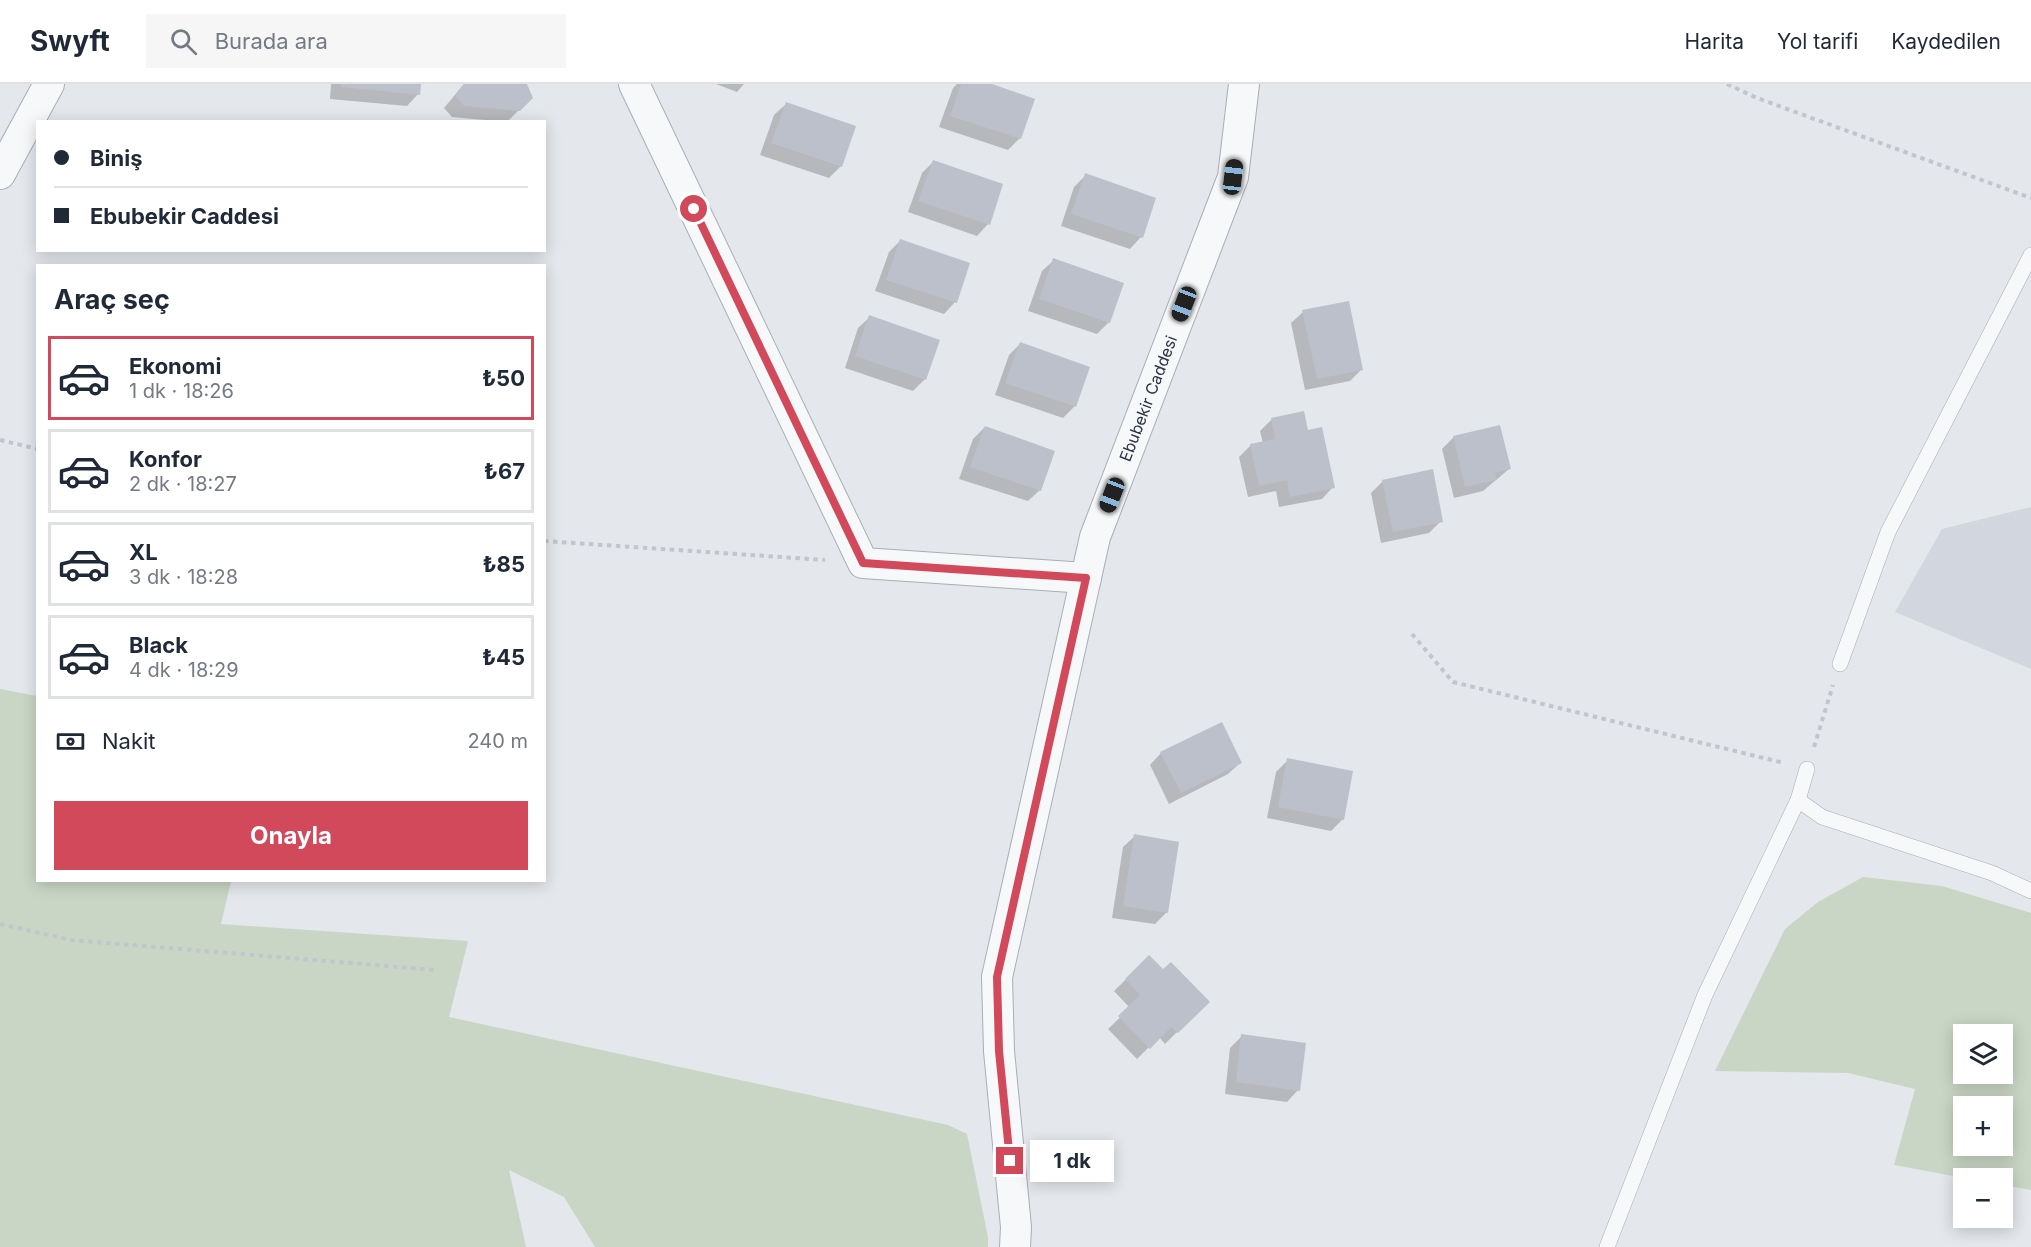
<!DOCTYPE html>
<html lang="tr">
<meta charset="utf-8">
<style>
body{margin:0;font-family:Inter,sans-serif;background:#f6f6f7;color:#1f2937;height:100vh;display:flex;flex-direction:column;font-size:22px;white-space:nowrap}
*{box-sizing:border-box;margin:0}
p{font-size:20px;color:#747a83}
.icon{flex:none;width:33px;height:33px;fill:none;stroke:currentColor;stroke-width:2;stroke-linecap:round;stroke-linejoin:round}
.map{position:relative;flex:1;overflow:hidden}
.side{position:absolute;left:36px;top:180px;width:510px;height:618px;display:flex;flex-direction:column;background:#fff;border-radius:0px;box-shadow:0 3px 15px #0003}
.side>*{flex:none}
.guide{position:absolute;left:36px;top:36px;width:510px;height:132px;border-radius:0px;box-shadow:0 3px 15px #0003;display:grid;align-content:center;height:132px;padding:0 18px;background:#fff}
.tools{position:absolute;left:1953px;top:940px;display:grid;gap:12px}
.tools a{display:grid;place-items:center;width:60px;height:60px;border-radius:0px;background:#fff;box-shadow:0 3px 15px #0003;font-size:30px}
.end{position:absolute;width:27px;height:27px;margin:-14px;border:8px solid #d1495b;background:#fff;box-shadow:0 0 0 3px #fff}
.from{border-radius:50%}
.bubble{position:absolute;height:42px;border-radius:0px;background:#fff;box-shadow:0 3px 15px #0003;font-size:20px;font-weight:700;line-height:42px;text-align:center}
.car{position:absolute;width:18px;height:36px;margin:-18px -9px;border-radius:8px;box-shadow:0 0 4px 2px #0007;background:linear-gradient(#222 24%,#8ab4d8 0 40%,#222 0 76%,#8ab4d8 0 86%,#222 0)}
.guide b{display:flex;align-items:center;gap:21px;height:57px;font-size:22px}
.guide b+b{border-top:2px solid #e0e1e3}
.guide i{width:15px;height:15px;background:#1f2937}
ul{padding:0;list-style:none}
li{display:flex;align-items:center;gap:18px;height:84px;margin:0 12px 9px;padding:0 6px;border:3px solid #e0e1e3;border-radius:0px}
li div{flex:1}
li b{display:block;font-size:22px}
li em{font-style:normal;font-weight:700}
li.on{border-color:#d1495b}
li>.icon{width:54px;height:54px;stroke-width:1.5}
h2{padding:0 18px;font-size:27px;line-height:72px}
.pay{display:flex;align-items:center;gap:15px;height:66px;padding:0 18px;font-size:22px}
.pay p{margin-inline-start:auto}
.cta{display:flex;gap:12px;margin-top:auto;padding:12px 18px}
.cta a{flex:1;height:69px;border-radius:0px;background:#d1495b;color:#fff;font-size:24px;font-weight:700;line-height:69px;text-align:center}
header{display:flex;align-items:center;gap:36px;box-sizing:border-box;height:84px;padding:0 30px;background:#fff;border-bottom:2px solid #e0e1e3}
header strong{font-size:28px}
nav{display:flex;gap:33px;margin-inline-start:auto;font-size:21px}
.search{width:420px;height:54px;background:#f6f6f7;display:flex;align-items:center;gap:15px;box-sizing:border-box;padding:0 21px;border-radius:0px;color:#747a83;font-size:22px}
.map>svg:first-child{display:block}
.built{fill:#d2d6de}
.green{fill:#c9d6c5;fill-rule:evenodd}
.shadow{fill:#0003}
.building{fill:#bbc0ca}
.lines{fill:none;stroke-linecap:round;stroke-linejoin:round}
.service-casing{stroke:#a9aeb7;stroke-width:16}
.minor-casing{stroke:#a9aeb7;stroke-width:32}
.path{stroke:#c2c5cb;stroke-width:4;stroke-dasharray:4.5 4.5;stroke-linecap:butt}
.service{stroke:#f7f8fa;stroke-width:15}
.minor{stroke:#f7f8fa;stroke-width:30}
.route{stroke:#d1495b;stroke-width:8}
.labels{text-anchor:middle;stroke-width:4.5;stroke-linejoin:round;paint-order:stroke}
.street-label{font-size:16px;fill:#2b3445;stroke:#f4f6f9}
</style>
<header>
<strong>Swyft</strong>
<div class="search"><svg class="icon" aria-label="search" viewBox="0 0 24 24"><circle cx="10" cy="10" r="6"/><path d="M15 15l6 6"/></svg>Burada ara</div>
<nav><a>Harita</a><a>Yol tarifi</a><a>Kaydedilen</a></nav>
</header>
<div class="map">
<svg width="2031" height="1163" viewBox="0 0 2031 1163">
<rect width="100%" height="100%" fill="#e4e7ec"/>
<!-- built -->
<path class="built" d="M2031 423V585L1895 528 1942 445Z"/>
<!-- green -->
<g class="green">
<path d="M0 605 37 612 38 796 231 797 221 840 468 857 449 933 948 1041 967 1050 988 1153V1163H595L564 1113 509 1086 526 1163H0Z"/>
<path d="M1863 793 1942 802 2031 829V1106L2003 1101 2002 1095H1970L1894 1081 1915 1005 1848 989 1715 987 1785 845 1818 818ZM1964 951H2002V990H1964ZM1964 1023H2002V1062H1964Z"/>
</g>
<!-- shadow -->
<g class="shadow">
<path d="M331 0H419L418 10 407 22 330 15Z"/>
<path d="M464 0H525L531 14 507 38 452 33 444 24Z"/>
<path d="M716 0H744L737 8Z"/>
<path d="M957 0H987L1020 54 1008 66 939 43 953 4Z"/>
<path d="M786 20 841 82 829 94 760 71 774 31Z"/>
<path d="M933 78 988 140 977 152 908 128 922 89Z"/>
<path d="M1086 91 1141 153 1130 165 1061 142 1074 103Z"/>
<path d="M901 156 955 218 944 230 875 207 889 168Z"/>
<path d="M1054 176 1109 238 1097 250 1028 227 1042 187Z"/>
<path d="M1303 228 1362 285 1350 297 1305 306 1291 239Z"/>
<path d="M870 233 925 295 913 307 845 284 858 244Z"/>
<path d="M1020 260 1075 322 1063 334 995 311 1009 271Z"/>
<path d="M1272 335 1333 403 1322 415 1279 423 1276 407 1248 413 1239 373 1251 361 1263 359 1260 347Z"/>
<path d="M985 343 1040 406 1028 417 959 395 973 355Z"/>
<path d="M1454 353 1509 385 1483 407 1454 414 1442 365Z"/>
<path d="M1383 397 1441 437 1429 449 1381 459 1371 409Z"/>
<path d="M1161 669 1240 679 1228 690 1169 720 1150 681Z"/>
<path d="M1288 676 1343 735 1331 747 1267 734 1276 688Z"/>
<path d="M1135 752 1167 828 1155 840 1112 834 1123 763Z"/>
<path d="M1149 873 1163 888 1207 918 1165 960 1159 953 1137 975 1108 945 1130 924 1114 907Z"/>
<path d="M1242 952 1298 1006 1287 1018 1225 1010 1230 964Z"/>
</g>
<!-- building -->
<g class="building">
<path d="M341 0H421L420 11 341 3Z"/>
<path d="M464 0H527L533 14 520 27 464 22 455 11Z"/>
<path d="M961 0H992L1035 15 1021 55 950 32Z"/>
<path d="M786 18 856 42 842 83 771 59Z"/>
<path d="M933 76 1003 100 990 141 918 117Z"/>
<path d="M1085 89 1156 114 1143 154 1071 130Z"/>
<path d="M900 155 970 179 957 219 886 196Z"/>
<path d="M1053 174 1124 199 1110 239 1039 215Z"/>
<path d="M1349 217 1363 286 1317 295 1302 226Z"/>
<path d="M869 231 940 256 926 296 855 272Z"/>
<path d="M1020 258 1090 283 1076 323 1005 299Z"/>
<path d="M1304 327 1308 346 1322 343 1335 404 1290 413 1287 396 1259 402 1250 360 1275 355 1271 334Z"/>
<path d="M1500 341 1511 385 1495 389 1497 396 1465 403 1453 352Z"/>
<path d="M985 342 1055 367 1041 407 970 383Z"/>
<path d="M1433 385 1443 438 1393 448 1382 396Z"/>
<path d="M1222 638 1242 679 1181 709 1160 668Z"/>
<path d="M1287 674 1353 687 1344 736 1278 723Z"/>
<path d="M1134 750 1179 758 1168 829 1123 822Z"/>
<path d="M1149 871 1163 885 1171 878 1210 918 1178 949 1171 943 1150 965 1118 932 1140 911 1125 895Z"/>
<path d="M1241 950 1306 959 1300 1007 1236 998Z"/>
</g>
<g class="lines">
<!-- service casing -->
<g class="service-casing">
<g id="service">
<path d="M1840 580 1888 448 2031 171"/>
<path d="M1798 716 1822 733 1992 789 2031 807"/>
<path d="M1607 1163 1705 911 1798 716 1807 685"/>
</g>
</g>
<!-- minor casing -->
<g class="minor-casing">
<g id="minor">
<path d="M634 0 863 479 1086 494"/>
<path d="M0 90 49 0"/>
<path id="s1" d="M1015 1163 1016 1143 999 967 997 893 1095 453 1233 93 1244 0"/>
</g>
</g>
<!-- path -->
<g class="path">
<path d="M1727 0 1757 14 2031 114"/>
<path d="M0 356 38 365"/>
<path d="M544 457 825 476"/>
<path d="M1412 550 1453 598 1784 679"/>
<path d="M1814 663 1833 601"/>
<path d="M0 840 71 856 435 886"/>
</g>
<!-- service -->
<use href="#service" class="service"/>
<!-- minor -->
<use href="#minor" class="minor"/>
</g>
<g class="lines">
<!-- route -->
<path class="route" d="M694 125 863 479 1086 494 997 893 999 967 1010 1077"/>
</g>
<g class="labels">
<!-- street labels -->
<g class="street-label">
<text dy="6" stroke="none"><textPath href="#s1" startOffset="870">Ebubekir Caddesi</textPath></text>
</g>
</g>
</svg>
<div class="tools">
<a><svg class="icon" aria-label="layers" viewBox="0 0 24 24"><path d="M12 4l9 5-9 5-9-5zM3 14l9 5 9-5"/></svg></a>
<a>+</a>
<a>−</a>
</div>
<i class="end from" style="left:694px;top:125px"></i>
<i class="end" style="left:1010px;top:1077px"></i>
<div class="bubble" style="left:1030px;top:1056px;width:84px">1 dk</div>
<i class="car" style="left:1233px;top:93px;rotate:7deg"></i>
<i class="car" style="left:1184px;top:220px;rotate:201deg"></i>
<i class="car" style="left:1112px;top:411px;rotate:201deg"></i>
<div class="guide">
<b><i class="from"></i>Biniş</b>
<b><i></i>Ebubekir Caddesi</b>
</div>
<section class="side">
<h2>Araç seç</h2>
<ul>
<li class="on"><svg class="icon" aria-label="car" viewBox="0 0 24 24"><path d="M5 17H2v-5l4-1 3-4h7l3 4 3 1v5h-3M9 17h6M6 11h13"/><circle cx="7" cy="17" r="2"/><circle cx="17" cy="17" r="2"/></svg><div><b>Ekonomi</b><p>1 dk · 18:26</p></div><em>₺50</em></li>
<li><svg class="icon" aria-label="car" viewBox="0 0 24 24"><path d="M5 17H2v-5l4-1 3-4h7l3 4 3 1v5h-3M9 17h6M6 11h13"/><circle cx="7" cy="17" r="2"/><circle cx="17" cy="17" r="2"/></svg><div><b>Konfor</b><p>2 dk · 18:27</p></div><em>₺67</em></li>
<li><svg class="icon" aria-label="car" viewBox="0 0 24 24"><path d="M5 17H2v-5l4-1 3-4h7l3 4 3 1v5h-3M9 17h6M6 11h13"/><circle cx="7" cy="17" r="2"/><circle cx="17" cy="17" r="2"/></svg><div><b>XL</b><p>3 dk · 18:28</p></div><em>₺85</em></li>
<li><svg class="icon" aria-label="car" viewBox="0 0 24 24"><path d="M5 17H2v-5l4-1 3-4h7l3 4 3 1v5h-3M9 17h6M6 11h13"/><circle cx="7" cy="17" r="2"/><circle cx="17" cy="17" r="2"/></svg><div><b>Black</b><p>4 dk · 18:29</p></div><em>₺45</em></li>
</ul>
<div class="pay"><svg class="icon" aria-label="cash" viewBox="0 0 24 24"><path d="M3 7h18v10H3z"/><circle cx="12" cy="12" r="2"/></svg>Nakit<p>240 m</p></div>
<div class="cta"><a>Onayla</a></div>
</section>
</div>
